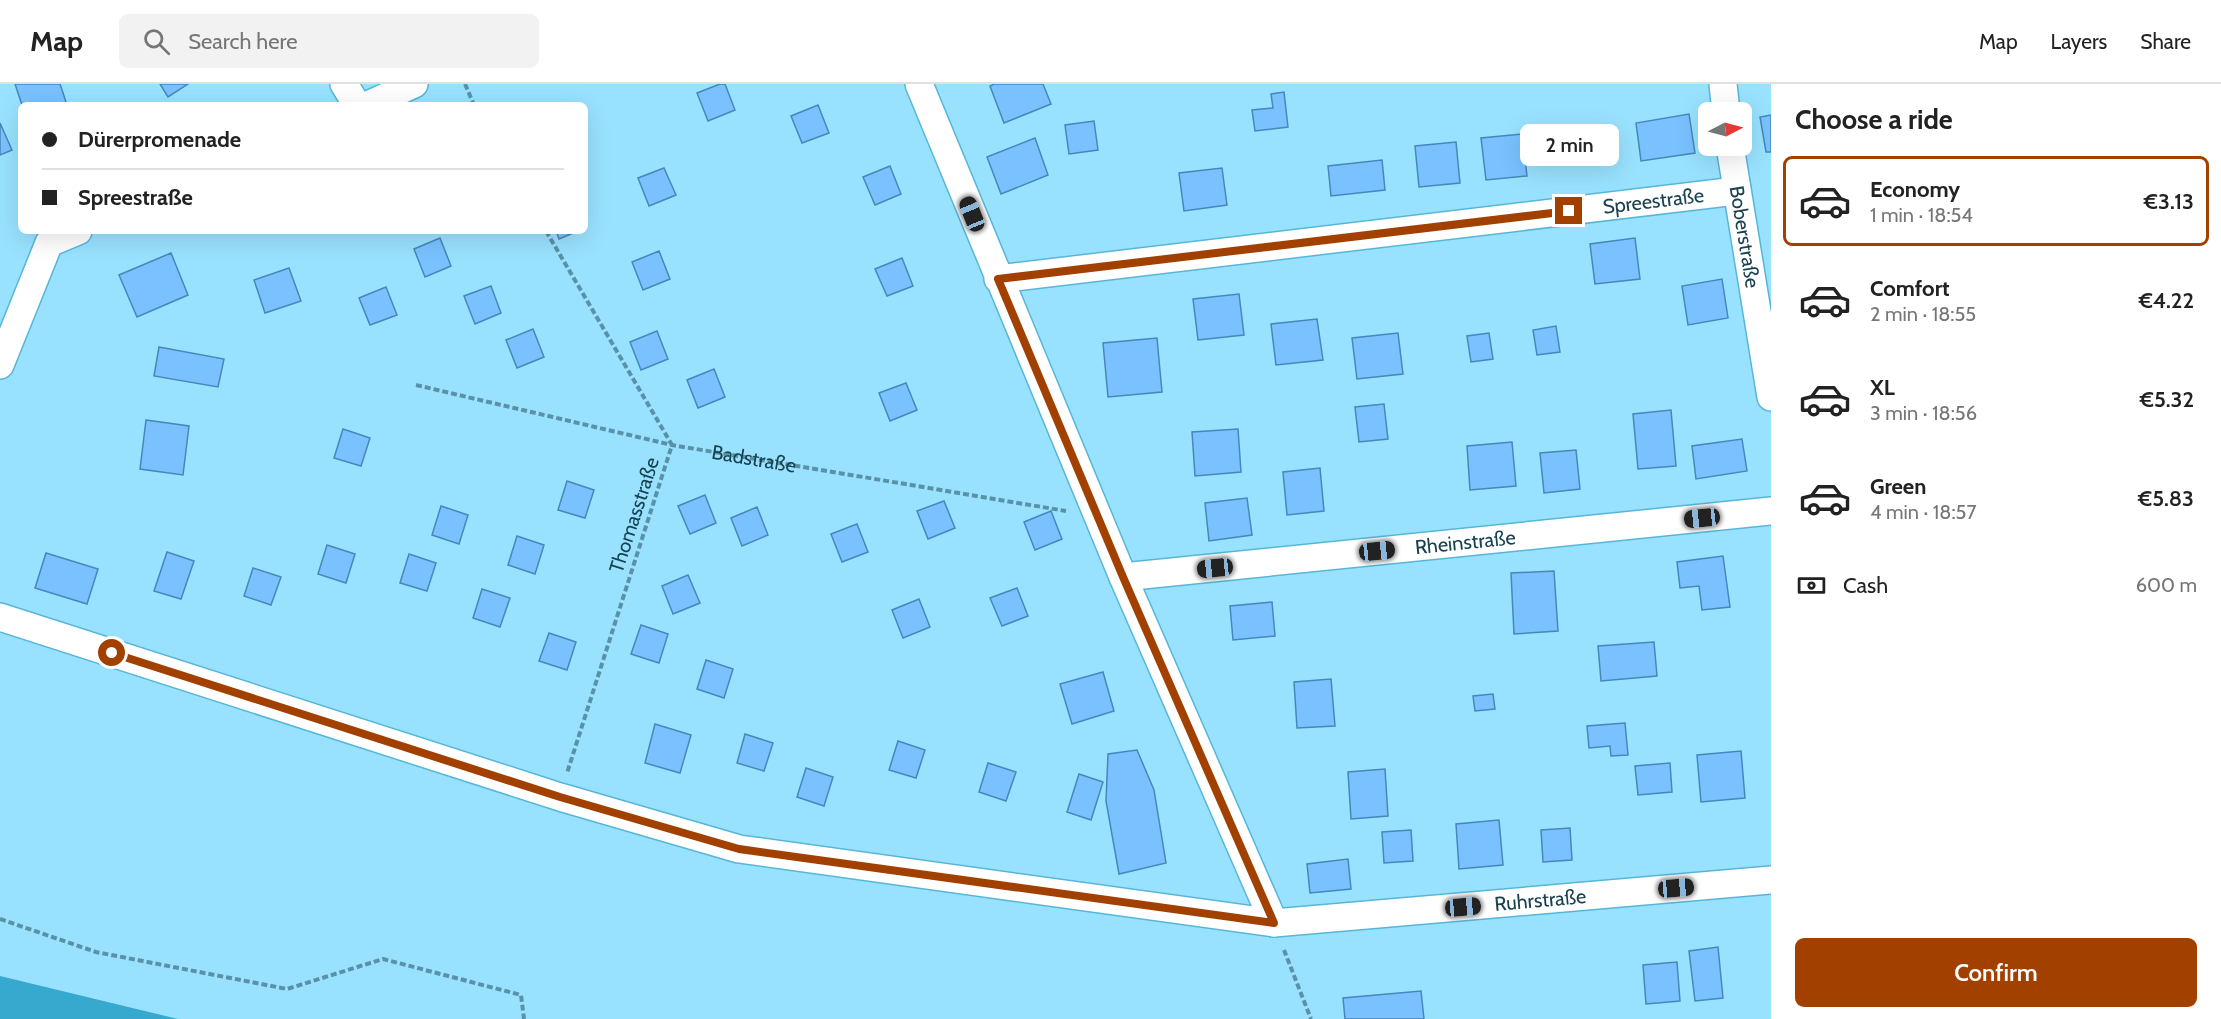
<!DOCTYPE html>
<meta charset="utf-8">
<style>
body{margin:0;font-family:Cabin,sans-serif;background:#f2f2f2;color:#222;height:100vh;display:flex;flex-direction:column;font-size:22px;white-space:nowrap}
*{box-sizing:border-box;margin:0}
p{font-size:20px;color:#767676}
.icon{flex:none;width:33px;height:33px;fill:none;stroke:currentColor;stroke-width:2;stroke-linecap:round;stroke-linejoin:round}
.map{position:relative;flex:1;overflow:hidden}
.sheet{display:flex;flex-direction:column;background:#fff;width:450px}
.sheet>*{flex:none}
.guide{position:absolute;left:18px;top:18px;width:570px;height:132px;border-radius:9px;box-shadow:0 6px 24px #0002;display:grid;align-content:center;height:132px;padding:0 24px;background:#fff}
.needle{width:39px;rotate:84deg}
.controls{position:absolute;left:1698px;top:18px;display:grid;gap:12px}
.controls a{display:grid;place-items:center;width:54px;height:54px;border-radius:9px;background:#fff;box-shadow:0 6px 24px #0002;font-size:30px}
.end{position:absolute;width:27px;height:27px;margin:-14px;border:8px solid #a24000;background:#fff;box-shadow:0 0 0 3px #fff}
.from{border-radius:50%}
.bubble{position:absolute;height:42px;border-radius:9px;background:#fff;box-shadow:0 6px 24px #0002;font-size:20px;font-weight:600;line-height:42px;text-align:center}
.car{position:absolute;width:18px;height:36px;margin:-18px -9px;border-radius:8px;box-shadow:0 0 4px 2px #0007;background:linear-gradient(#222 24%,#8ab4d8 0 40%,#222 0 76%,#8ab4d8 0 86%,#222 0)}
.guide b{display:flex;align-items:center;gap:21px;height:57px;font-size:22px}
.guide b+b{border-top:2px solid #e0e0e0}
.guide i{width:15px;height:15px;background:#222}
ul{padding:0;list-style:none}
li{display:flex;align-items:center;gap:18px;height:90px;margin:0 12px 9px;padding:0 12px;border:3px solid transparent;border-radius:9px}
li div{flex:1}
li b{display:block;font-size:22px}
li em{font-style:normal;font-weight:600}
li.active{border-color:#a24000}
li>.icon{width:54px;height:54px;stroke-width:1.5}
h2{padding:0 24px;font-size:27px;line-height:72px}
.pay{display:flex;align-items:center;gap:15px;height:66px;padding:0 24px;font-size:22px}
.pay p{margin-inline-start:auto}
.primary-button{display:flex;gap:12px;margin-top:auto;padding:12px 24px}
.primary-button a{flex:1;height:69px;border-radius:9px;background:#a24000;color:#fff;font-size:24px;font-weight:600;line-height:69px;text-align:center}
header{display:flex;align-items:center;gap:36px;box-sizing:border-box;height:84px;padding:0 30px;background:#fff;border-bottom:2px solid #e0e0e0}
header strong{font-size:28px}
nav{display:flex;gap:33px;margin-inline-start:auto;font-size:21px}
.search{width:420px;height:54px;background:#f2f2f2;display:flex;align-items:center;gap:15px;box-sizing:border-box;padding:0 21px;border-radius:9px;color:#767676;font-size:22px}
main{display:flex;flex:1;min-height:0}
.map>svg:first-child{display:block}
.water{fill:#37a9cf}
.building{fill:#79c2ff;stroke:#4787ba;stroke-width:1.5}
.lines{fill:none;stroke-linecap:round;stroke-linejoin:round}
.street-casing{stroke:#56b6d9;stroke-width:30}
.path{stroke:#5992a8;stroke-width:4;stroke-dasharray:6 3;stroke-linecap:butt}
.street{stroke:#fff;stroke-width:27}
.route{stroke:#a24000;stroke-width:8}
.labels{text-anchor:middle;stroke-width:5;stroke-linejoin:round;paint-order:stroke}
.street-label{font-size:20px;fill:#194250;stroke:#99e2ff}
</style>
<header>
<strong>Map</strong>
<div class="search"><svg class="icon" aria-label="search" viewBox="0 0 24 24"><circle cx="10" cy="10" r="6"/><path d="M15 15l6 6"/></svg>Search here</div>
<nav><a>Map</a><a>Layers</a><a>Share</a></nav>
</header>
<main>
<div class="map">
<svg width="1771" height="935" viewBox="0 0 1771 935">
<rect width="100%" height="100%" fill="#99e2ff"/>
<!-- water -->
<path class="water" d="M0 892 178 935H0Z"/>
<!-- building -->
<g class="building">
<path d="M15 0H60L67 21H22Z"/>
<path d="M160 0H188L168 13Z"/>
<path d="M720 0H725L735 26 708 37 697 9Z"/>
<path d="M994 0H1043L1051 20 1004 39 990 2Z"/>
<path d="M1284 8 1288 43 1255 47 1252 26 1273 24 1271 10Z"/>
<path d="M818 21 829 49 802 59 791 32Z"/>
<path d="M1689 30 1695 69 1641 77 1636 39Z"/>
<path d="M1771 31V68H1766L1760 33Z"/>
<path d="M1094 37 1098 66 1069 70 1065 41Z"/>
<path d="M0 39 12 66 0 71Z"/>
<path d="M1522 50 1527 92 1486 96 1481 54Z"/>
<path d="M1035 54 1048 91 1001 110 987 73Z"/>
<path d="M1456 58 1460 99 1419 103 1415 62Z"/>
<path d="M1382 76 1385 106 1331 112 1328 82Z"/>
<path d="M890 82 901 110 875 121 863 93Z"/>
<path d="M664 84 676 111 649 122 638 94Z"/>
<path d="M1222 84 1227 121 1184 127 1179 89Z"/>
<path d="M556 147H578L559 155Z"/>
<path d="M440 154 451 182 425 193 414 165Z"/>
<path d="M1635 154 1640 195 1595 200 1590 160Z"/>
<path d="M659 167 670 195 643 206 632 178Z"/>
<path d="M171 169 188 211 137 233 119 191Z"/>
<path d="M902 174 913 202 887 212 875 185Z"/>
<path d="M289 184 301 217 265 229 254 196Z"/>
<path d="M1722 195 1728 234 1688 241 1682 202Z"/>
<path d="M491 202 501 229 475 240 464 212Z"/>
<path d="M386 203 397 231 370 241 359 214Z"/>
<path d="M1239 210 1244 251 1198 256 1193 215Z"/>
<path d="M1317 235 1323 276 1276 281 1271 240Z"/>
<path d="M1556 242 1560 268 1537 271 1533 246Z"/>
<path d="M533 245 544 273 517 284 506 256Z"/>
<path d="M657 247 668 275 641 286 630 258Z"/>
<path d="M1398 249 1403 290 1357 295 1352 254Z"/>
<path d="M1489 249 1493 275 1471 278 1467 252Z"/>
<path d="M1157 254 1162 308 1108 313 1103 259Z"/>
<path d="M159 263 224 275 218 303 154 292Z"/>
<path d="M714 285 725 313 698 324 687 296Z"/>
<path d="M906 299 917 326 890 337 879 309Z"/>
<path d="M1384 320 1388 355 1359 358 1355 323Z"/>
<path d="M1671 326 1676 382 1638 385 1633 330Z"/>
<path d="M146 336 189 342 183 391 140 385Z"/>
<path d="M343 345 370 354 361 382 334 374Z"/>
<path d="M1238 345 1241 388 1195 392 1192 348Z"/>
<path d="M1742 355 1747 387 1696 395 1692 362Z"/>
<path d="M1512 358 1516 402 1470 406 1467 362Z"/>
<path d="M1576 366 1580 405 1544 409 1540 369Z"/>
<path d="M1320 384 1324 427 1287 431 1283 388Z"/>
<path d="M567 397 594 406 585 434 558 426Z"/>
<path d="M705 411 716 439 690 450 678 422Z"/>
<path d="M1247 414 1252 451 1209 457 1205 419Z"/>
<path d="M944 417 955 444 928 455 917 427Z"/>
<path d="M441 422 468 431 459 460 432 451Z"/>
<path d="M757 423 768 451 742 462 731 434Z"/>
<path d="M1051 427 1062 455 1035 466 1024 438Z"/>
<path d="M857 440 868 468 842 478 831 450Z"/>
<path d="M517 452 544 461 535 490 508 481Z"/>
<path d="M327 461 355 470 346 499 318 490Z"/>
<path d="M167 468 194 477 181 515 154 507Z"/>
<path d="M46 469 98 485 87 520 35 504Z"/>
<path d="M409 470 436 479 427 507 400 499Z"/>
<path d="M1723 472 1730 523 1702 526 1699 502 1680 504 1677 478Z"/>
<path d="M253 484 281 493 271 521 244 512Z"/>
<path d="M1554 487 1558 547 1514 550 1511 489Z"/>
<path d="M688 491 700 519 673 530 662 502Z"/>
<path d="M1017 504 1028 532 1002 542 990 514Z"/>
<path d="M482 505 510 514 500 543 473 534Z"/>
<path d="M919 515 930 543 903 554 892 526Z"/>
<path d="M1272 518 1275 552 1233 556 1230 522Z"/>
<path d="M641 541 668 550 659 579 631 570Z"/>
<path d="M549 549 576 558 567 586 539 577Z"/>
<path d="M1654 558 1657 592 1601 597 1598 562Z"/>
<path d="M706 576 733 585 724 614 697 605Z"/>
<path d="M1103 588 1114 627 1072 640 1060 600Z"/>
<path d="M1331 595 1335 642 1297 644 1294 598Z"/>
<path d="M1493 610 1495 625 1475 627 1473 612Z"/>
<path d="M1625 639 1628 671 1611 672 1610 662 1589 664 1587 642Z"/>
<path d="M655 640 691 651 680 689 645 679Z"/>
<path d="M745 650 773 659 764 687 737 679Z"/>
<path d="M898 657 925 666 916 694 889 686Z"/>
<path d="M1137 666 1154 706 1166 779 1119 790 1106 717 1108 670Z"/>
<path d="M1741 667 1745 714 1701 718 1697 671Z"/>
<path d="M988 679 1016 688 1006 717 979 708Z"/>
<path d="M1670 679 1672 708 1638 711 1635 682Z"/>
<path d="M806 684 833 693 824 722 797 713Z"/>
<path d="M1385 685 1388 732 1351 735 1348 688Z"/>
<path d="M1079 690 1103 698 1091 736 1067 728Z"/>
<path d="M1499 736 1503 781 1459 785 1456 740Z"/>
<path d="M1570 744 1572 776 1543 778 1541 746Z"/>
<path d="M1411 746 1413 777 1384 779 1382 748Z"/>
<path d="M1348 775 1351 805 1310 809 1307 780Z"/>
<path d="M1718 863 1723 914 1695 917 1689 867Z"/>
<path d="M1677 878 1680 917 1646 920 1643 881Z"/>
<path d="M1421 907 1424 935H1345L1343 914Z"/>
</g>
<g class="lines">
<!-- street casing -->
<g class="street-casing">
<g id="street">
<path d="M344 0 357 21"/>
<path d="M919 0 1123 493 1274 839"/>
<path d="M1723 0 1726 28"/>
<path d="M368 21 414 0"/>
<path id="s2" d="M1730 62 1771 313"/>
<path id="s3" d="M998 195 1736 107"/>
<path d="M0 281 49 159 78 147"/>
<path id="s4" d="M1123 493 1771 427"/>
<path id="s5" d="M0 533 560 713 739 765 1274 839 1771 796"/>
</g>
</g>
<!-- path -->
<g class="path">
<path d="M465 0 474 21"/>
<path d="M546 147 672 361 567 689"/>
<path id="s1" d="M416 301 672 361 1066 427"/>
<path d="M0 835 96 868 287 905 383 875 521 911 524 935"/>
<path d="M1284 866 1311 935"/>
</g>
<!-- street -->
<use href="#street" class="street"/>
</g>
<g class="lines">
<!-- route -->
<path class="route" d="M112 569 560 713 739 765 1274 839 1123 493 998 195 1569 127"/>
</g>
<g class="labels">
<!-- street labels -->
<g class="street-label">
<text dy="7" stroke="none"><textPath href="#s3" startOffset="660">Spreestraße</textPath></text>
<text dy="7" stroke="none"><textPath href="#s2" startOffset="92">Boberstraße</textPath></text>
<text dy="7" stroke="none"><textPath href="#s1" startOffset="346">Badstraße</textPath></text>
<text transform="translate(634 431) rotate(-72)" y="7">Thomasstraße</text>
<text dy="7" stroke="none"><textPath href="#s4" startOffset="344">Rheinstraße</textPath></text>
<text dy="7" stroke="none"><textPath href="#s5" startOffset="1582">Ruhrstraße</textPath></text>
</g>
</g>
</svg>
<div class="controls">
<a><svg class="needle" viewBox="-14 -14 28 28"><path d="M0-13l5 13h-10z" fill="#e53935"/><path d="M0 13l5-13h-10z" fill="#767676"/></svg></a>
</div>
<i class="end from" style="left:112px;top:569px"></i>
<i class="end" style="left:1569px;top:127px"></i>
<div class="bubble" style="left:1520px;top:40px;width:99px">2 min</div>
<i class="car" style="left:972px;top:130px;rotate:338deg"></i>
<i class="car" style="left:1702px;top:434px;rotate:264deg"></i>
<i class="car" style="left:1377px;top:467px;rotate:84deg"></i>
<i class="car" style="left:1215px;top:484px;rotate:264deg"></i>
<i class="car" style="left:1676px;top:804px;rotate:85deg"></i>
<i class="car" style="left:1463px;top:823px;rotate:85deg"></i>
<div class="guide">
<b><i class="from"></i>Dürerpromenade</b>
<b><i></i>Spreestraße</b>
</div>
</div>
<section class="sheet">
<h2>Choose a ride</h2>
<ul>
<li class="active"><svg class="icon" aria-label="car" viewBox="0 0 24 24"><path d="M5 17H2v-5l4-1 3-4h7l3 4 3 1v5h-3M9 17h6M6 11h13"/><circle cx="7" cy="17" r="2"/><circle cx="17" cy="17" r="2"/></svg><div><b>Economy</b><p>1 min · 18:54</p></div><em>€3.13</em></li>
<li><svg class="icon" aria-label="car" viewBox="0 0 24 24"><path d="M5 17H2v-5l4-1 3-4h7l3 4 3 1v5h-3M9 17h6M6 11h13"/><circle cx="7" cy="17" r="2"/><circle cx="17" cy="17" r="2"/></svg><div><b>Comfort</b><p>2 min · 18:55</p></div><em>€4.22</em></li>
<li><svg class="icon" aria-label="car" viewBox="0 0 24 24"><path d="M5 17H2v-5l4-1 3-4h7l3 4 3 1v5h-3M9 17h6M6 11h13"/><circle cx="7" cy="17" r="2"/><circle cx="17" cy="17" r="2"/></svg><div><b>XL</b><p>3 min · 18:56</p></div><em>€5.32</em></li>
<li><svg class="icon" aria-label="car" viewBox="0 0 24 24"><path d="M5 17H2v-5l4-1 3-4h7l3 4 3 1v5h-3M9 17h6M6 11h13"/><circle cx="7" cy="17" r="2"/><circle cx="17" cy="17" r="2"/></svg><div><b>Green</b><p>4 min · 18:57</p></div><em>€5.83</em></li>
</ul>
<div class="pay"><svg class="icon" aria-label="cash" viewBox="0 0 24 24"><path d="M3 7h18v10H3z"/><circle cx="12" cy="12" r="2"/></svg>Cash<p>600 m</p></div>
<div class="primary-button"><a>Confirm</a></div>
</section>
</main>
